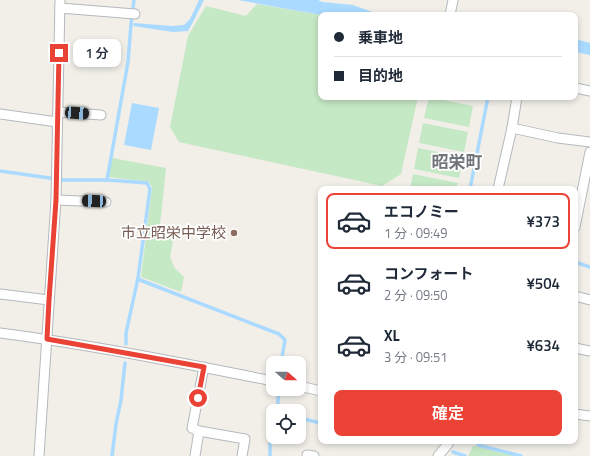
<!DOCTYPE html>
<html lang="ja">
<meta charset="utf-8">
<style>
body{margin:0;font-family:"Titillium Web","Noto Sans JP",sans-serif;background:#f2f2f3;color:#1f2937;height:100vh;display:flex;flex-direction:column;font-size:15px;white-space:nowrap}
*{box-sizing:border-box;margin:0}
p{font-size:13px;color:#747a83}
.icon{flex:none;width:22px;height:22px;fill:none;stroke:currentColor;stroke-width:2;stroke-linecap:round;stroke-linejoin:round}
.map{position:relative;flex:1;overflow:hidden}
.sheet{position:absolute;left:318px;top:186px;width:260px;height:258px;display:flex;flex-direction:column;background:#fff;border-radius:8px;box-shadow:0 2px 6px #0003}
.sheet>*{flex:none}
.top-card{position:absolute;left:318px;top:12px;width:260px;height:88px;border-radius:8px;box-shadow:0 2px 6px #0003;display:grid;align-content:center;height:88px;padding:0 16px;background:#fff}
.needle{width:26px;rotate:110deg}
.fabs{position:absolute;left:266px;top:356px;display:grid;gap:8px}
.fabs a{display:grid;place-items:center;width:40px;height:40px;border-radius:8px;background:#fff;box-shadow:0 2px 6px #0003;font-size:20px}
.end{position:absolute;width:18px;height:18px;margin:-9px;border:5px solid #ea4335;background:#fff;box-shadow:0 0 0 2px #fff}
.from{border-radius:50%}
.bubble{position:absolute;height:28px;border-radius:8px;background:#fff;box-shadow:0 2px 6px #0003;font-size:13px;font-weight:600;line-height:28px;text-align:center}
.car{position:absolute;width:12px;height:24px;margin:-12px -6px;border-radius:5px;box-shadow:0 0 3px 1px #0007;background:linear-gradient(#222 24%,#8ab4d8 0 40%,#222 0 76%,#8ab4d8 0 86%,#222 0)}
.top-card b{display:flex;align-items:center;gap:14px;height:38px;font-size:15px}
.top-card b+b{border-top:1px solid #e0e1e3}
.top-card i{width:10px;height:10px;background:#1f2937}
ul{padding:7px 0 0;list-style:none}
li{display:flex;align-items:center;gap:12px;height:56px;margin:0 8px 6px;padding:0 8px;border:2px solid transparent;border-radius:8px}
li div{flex:1}
li b{display:block;font-size:15px}
li em{font-style:normal;font-weight:600}
li.current{border-color:#ea4335}
li>.icon{width:36px;height:36px;stroke-width:1.5}
.primary-button{display:flex;gap:8px;margin-top:auto;padding:8px 16px}
.primary-button a{flex:1;height:46px;border-radius:8px;background:#ea4335;color:#fff;font-size:16px;font-weight:600;line-height:46px;text-align:center}
.map>svg:first-child{display:block}
.green{fill:#c5e8c5}
.water{fill:#aadaff}
.lines{fill:none;stroke-linecap:round;stroke-linejoin:round}
.stream{stroke:#aadaff;stroke-width:3.5}
.street-casing{stroke:#b5b8bc;stroke-width:11}
.street{stroke:#fff;stroke-width:9}
.route{stroke:#ea4335;stroke-width:5}
.education-dot{fill:#8d6e63;stroke:#fff;stroke-width:1.5}
.labels{text-anchor:middle;stroke-width:3.5;stroke-linejoin:round;paint-order:stroke}
.education-label{font-size:15px;fill:#785e54;stroke:#fff;text-anchor:end}
.quarter-label{font-size:17px;font-weight:bold;fill:#70757a;stroke:#fff}
</style>
<div class="map">
<svg width="590" height="456" viewBox="0 0 590 456">
<rect width="100%" height="100%" fill="#f1efe8"/>
<!-- green -->
<g class="green">
<path d="M257 4 321 15V97H418L401 174 382 186 179 142 170 127 188 36 206 6 246 16Z"/>
<path d="M429 97 473 106 469 127 424 118Z"/>
<path d="M423 123 468 132 464 152 419 143Z"/>
<path d="M418 148 463 157 459 178 414 169Z"/>
<path d="M112 158 166 168 160 225 175 230 170 257 174 267 184 277 181 292 141 277 152 187 149 182 109 177Z"/>
<path d="M413 174 458 183 456 189H410Z"/>
<path d="M473 446 516 456H468Z"/>
</g>
<!-- water -->
<g class="water">
<path d="M199 0H204L193 22 188 31 173 32 133 26 134 23 172 26 184 25 190 19Z"/>
<path d="M238 0H318L322 2 353 5 381 15H321Z"/>
<path d="M575 39 590 43V55L575 52Z"/>
<path d="M132 103 159 108 151 150 124 145Z"/>
</g>
<g class="lines">
<!-- stream -->
<g class="stream">
<path d="M134 0 131 24 128 62 107 180 135 182 147 183 150 189 138 278 140 280 279 334 285 340 281 363"/>
<path d="M0 171 64 180H107"/>
<path d="M470 189 488 97"/>
<path d="M575 262 590 267"/>
<path d="M126 344V333L138 278"/>
<path d="M277 411 279 391"/>
<path d="M299 418 321 423"/>
<path d="M478 445 521 456"/>
<path d="M453 452 465 456"/>
<path d="M112 456 116 424 121 400 125 363"/>
<path d="M270 456V443L273 430"/>
</g>
<!-- street casing -->
<g class="street-casing">
<g id="street">
<path d="M60 8 135 14"/>
<path d="M450 15 453 0"/>
<path d="M576 88 590 91"/>
<path d="M58 112 101 115"/>
<path d="M0 114 57 122"/>
<path d="M512 128 558 138 590 142"/>
<path d="M498 189 512 128 517 97"/>
<path d="M56 200 106 202"/>
<path d="M575 227 590 152"/>
<path d="M0 294 49 300"/>
<path d="M575 296 590 300"/>
<path d="M0 333C92 345 182 363 273 381"/>
<path d="M575 348 590 351"/>
<path d="M299 386 321 391"/>
<path d="M575 414 590 416"/>
<path d="M199 431 245 439 242 456"/>
<path d="M39 456 56 200 60 0"/>
<path d="M195 456 199 431 192 428 204 367"/>
<path d="M307 456V455L314 456"/>
<path d="M438 456 448 444 449 441"/>
</g>
</g>
<!-- street -->
<use href="#street" class="street"/>
</g>
<g class="lines">
<!-- route -->
<path class="route" d="M59 53 56 200 49 300 47 339 204 367 198 398"/>
</g>
<!-- markers -->
<circle class="education-dot" cx="234" cy="233" r="4"/>
<g class="labels">
<!-- education labels -->
<g class="education-label">
<text x="226" y="238">市立昭栄中学校</text>
</g>
<!-- quarter labels -->
<g class="quarter-label">
<text x="457" y="168">昭栄町</text>
</g>
</g>
</svg>
<div class="fabs">
<a><svg class="needle" viewBox="-14 -14 28 28"><path d="M0-13l5 13h-10z" fill="#e53935"/><path d="M0 13l5-13h-10z" fill="#747a83"/></svg></a>
<a><svg class="icon" aria-label="locate" viewBox="0 0 24 24"><circle cx="12" cy="12" r="6"/><path d="M12 2v4M12 18v4M2 12h4M18 12h4"/></svg></a>
</div>
<i class="end from" style="left:198px;top:398px"></i>
<i class="end" style="left:59px;top:53px"></i>
<div class="bubble" style="left:73px;top:39px;width:48px">1 分</div>
<i class="car" style="left:77px;top:113px;rotate:94deg"></i>
<i class="car" style="left:94px;top:201px;rotate:272deg"></i>
<div class="top-card">
<b><i class="from"></i>乗車地</b>
<b><i></i>目的地</b>
</div>
<section class="sheet">
<ul>
<li class="current"><svg class="icon" aria-label="car" viewBox="0 0 24 24"><path d="M5 17H2v-5l4-1 3-4h7l3 4 3 1v5h-3M9 17h6M6 11h13"/><circle cx="7" cy="17" r="2"/><circle cx="17" cy="17" r="2"/></svg><div><b>エコノミー</b><p>1 分 · 09:49</p></div><em>¥373</em></li>
<li><svg class="icon" aria-label="car" viewBox="0 0 24 24"><path d="M5 17H2v-5l4-1 3-4h7l3 4 3 1v5h-3M9 17h6M6 11h13"/><circle cx="7" cy="17" r="2"/><circle cx="17" cy="17" r="2"/></svg><div><b>コンフォート</b><p>2 分 · 09:50</p></div><em>¥504</em></li>
<li><svg class="icon" aria-label="car" viewBox="0 0 24 24"><path d="M5 17H2v-5l4-1 3-4h7l3 4 3 1v5h-3M9 17h6M6 11h13"/><circle cx="7" cy="17" r="2"/><circle cx="17" cy="17" r="2"/></svg><div><b>XL</b><p>3 分 · 09:51</p></div><em>¥634</em></li>
</ul>
<div class="primary-button"><a>確定</a></div>
</section>
</div>
